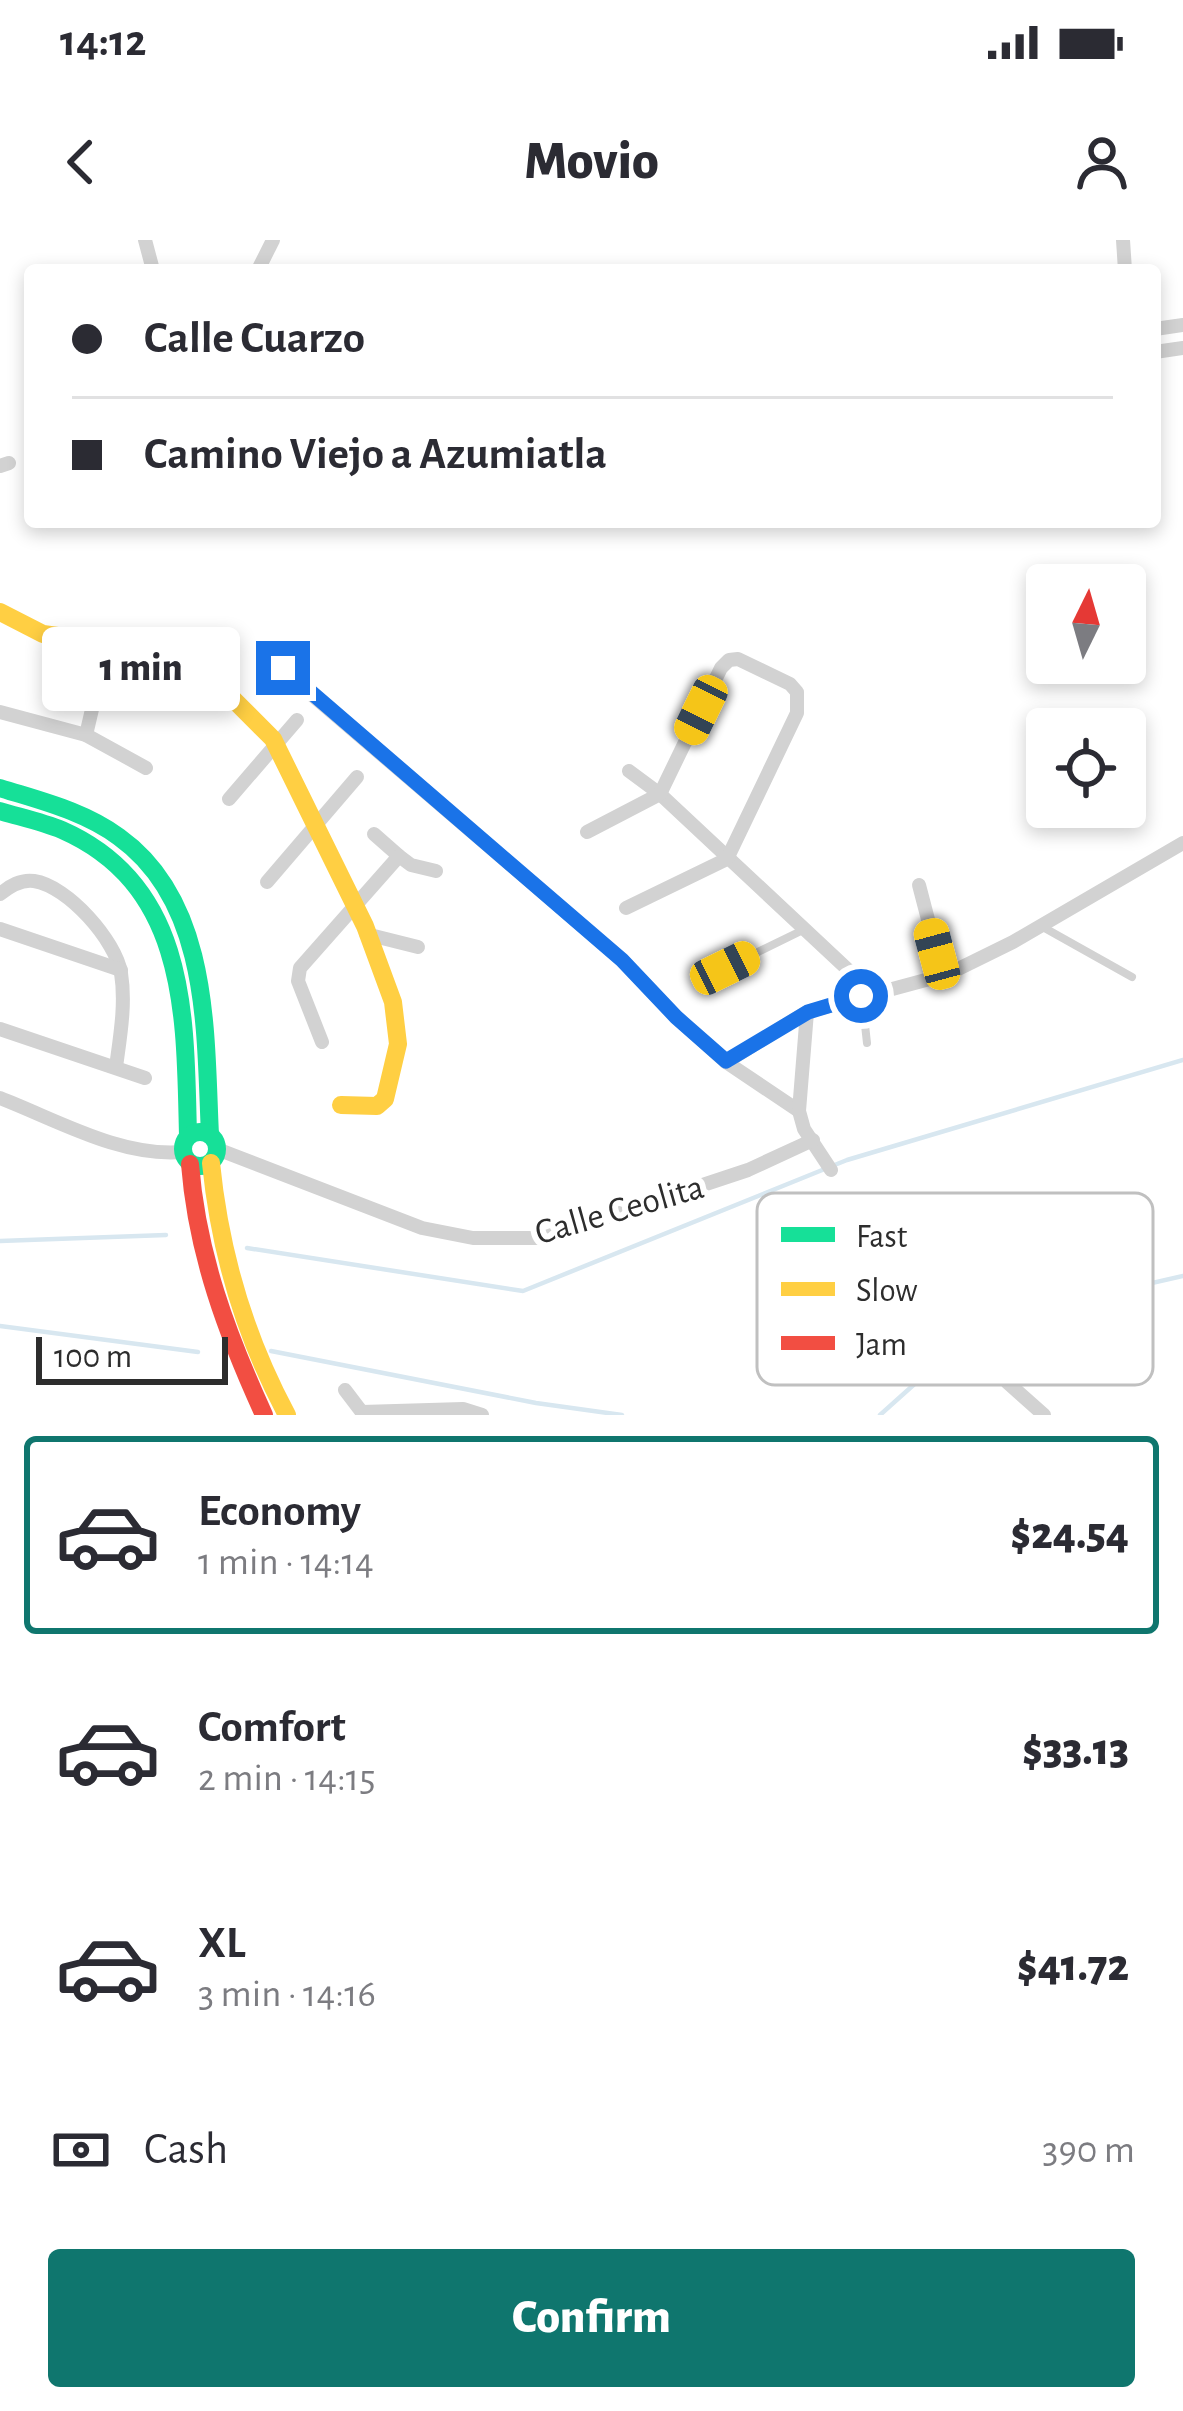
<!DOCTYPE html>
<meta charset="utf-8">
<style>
body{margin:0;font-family:"Alegreya Sans",sans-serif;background:#f7f7f7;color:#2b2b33;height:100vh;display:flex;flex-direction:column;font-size:45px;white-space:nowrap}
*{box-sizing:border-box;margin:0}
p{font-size:39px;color:#7c7c81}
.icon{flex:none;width:66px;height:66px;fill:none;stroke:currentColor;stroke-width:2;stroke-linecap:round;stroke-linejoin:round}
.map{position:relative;height:1175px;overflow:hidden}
.sheet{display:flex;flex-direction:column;background:#fff;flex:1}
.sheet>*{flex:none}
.guide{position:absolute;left:24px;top:24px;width:1137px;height:264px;border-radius:12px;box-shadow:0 6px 18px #0003;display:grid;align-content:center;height:264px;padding:0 48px;background:#fff}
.needle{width:78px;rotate:5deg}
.tools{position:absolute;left:1026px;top:324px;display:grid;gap:24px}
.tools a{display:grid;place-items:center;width:120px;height:120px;border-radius:12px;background:#fff;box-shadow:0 6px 18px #0003;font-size:60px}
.scale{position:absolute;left:36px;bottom:30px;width:192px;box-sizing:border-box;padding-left:12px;border:6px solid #2d2d2d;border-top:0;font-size:33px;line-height:42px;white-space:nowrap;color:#2d2d2d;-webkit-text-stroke:9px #fff;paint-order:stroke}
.end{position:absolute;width:54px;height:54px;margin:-27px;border:15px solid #1a73e8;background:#fff;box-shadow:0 0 0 6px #fff}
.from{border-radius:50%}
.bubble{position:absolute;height:84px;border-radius:12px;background:#fff;box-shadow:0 6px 18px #0003;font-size:39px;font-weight:800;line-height:84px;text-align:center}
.car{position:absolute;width:36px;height:72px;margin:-36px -18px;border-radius:15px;box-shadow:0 0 9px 3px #0007;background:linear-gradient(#f5c518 24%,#345 0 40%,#f5c518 0 76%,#345 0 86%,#f5c518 0)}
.guide b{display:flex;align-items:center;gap:42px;height:114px;font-size:45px}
.guide b+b{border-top:3px solid #e1e1e2}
.guide i{width:30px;height:30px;background:#2b2b33}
ul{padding:21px 0 0;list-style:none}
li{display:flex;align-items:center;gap:36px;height:198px;margin:0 24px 18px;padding:0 24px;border:6px solid transparent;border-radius:12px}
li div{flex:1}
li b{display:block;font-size:45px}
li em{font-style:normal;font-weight:800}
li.selected{border-color:#0f766e}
li>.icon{width:108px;height:108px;stroke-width:1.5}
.pay{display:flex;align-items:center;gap:30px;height:132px;padding:0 48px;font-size:45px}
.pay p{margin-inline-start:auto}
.action{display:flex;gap:24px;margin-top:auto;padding:24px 48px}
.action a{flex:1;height:138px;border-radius:12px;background:#0f766e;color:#fff;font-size:48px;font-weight:800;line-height:138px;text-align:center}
.status{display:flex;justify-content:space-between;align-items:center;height:84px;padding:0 60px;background:#fff;direction:ltr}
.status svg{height:33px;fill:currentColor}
header{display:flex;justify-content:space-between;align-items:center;height:156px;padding:0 48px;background:#fff;font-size:54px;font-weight:800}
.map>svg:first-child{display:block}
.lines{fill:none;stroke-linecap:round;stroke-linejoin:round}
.stream{stroke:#d8e7f0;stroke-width:4.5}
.lane{stroke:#d2d2d2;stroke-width:8}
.street{stroke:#d2d2d2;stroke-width:14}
.fast{stroke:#16e098;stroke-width:18}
.slow{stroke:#ffcf43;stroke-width:18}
.jam{stroke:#f24e42;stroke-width:18}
.route{stroke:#1a73e8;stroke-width:15}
.labels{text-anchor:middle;stroke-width:12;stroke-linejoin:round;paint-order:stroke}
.street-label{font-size:36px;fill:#2d2d2d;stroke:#fff}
.key{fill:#fff;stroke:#c0c0c0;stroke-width:3}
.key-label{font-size:33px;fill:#2d2d2d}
</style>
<div class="status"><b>14:12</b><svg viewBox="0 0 49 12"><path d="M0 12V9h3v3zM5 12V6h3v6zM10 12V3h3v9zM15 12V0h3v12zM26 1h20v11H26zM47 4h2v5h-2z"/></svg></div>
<header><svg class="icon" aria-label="back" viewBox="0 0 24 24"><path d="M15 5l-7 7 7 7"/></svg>Movio<svg class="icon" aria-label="person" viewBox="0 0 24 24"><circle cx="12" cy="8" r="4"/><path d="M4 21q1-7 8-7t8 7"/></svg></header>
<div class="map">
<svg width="1183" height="1175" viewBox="0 0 1183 1175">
<rect width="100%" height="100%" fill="#fff"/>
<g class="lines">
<!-- stream -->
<g class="stream">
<path d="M0 1001 166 995"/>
<path d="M247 1008 523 1051 847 920 1183 820"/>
<path d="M0 1086 198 1112"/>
<path d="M271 1111 536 1163 622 1175"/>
<path d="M880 1175 985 1081 1183 1036"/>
</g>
<!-- lane -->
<g class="lane">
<path d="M1041 686 1132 737"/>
<path d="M725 728 803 690"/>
<path d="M862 758 867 803"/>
</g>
<!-- street -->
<g class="street">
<path d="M145 0 153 30"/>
<path d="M1123 0 1125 30"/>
<path d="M258 30 273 0"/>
<path d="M1155 89 1183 85"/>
<path d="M1155 112 1183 108"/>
<path d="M0 226 9 223"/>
<path d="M272 417 291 437 622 720 676 777 726 822 799 871"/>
<path d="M0 472 86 495 146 528"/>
<path d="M86 495 107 405"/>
<path d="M629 531 660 554 860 741 861 756"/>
<path d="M229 559 297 480"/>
<path d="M587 592 660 554 721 428 729 420 738 419 790 444 797 452V473L727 619 626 668"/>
<path d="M374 594 399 616"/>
<path d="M267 642 357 537"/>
<path d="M919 645 937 714 948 734"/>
<path d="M0 654C10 646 21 639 34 641 68 646 116 701 121 733 126 764 120 797 116 827"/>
<path d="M0 689 121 730"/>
<path d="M366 694 418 707"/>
<path d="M807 772 799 871 804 889 831 930"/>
<path d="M0 789 145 838"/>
<path d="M322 802 298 741 300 728 399 616 411 625 436 631"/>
<path d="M726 822 807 772 948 734 1013 702 1183 603"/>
<path d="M0 858C57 880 120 917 182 912"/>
<path d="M217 909 422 988 473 998H543L748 930 813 900"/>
<path d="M1007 1142 1044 1175"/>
<path d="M345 1150 364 1175"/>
<path d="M362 1172 463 1169 482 1175"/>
</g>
<!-- fast -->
<g class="fast">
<path d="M0 548C41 561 84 571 119 597 211 663 205 794 210 895"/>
<path d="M0 571C20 577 43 582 62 590 189 646 185 777 188 896"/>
<circle cx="200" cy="909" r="17"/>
</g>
<!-- slow -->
<g class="slow">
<path d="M0 372 43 394 138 407 185 419 220 446 273 499 365 686 393 762 398 804 385 859 377 866 341 865"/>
<path d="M211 923C220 1013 244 1095 287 1175"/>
</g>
<!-- jam -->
<path class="jam" d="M190 924C197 1014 227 1094 264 1175"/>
</g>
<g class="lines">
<!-- route -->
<path class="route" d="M283 428 622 720 676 777 726 821 808 772 861 756"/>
</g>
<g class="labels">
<!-- street labels -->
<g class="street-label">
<text transform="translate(619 968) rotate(-16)" y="13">Calle Ceolita</text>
</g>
</g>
<!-- legend -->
<rect x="757" y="953" width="396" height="192" rx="18" class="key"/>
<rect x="781" y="987" width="54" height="15" fill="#16e098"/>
<rect x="781" y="1042" width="54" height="14" fill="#ffcf43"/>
<rect x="781" y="1096" width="54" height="14" fill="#f24e42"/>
<g class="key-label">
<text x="856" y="1007">Fast</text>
<text x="856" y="1061">Slow</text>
<text x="856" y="1115">Jam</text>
</g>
</svg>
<div class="tools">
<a><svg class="needle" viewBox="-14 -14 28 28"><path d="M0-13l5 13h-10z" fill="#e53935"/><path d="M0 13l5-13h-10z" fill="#7c7c81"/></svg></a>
<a><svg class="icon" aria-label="locate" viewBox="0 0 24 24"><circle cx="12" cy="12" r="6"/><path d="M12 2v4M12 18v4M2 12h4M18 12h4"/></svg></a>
</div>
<div class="scale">100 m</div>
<i class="end from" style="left:861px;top:756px"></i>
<i class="end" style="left:283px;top:428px"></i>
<div class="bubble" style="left:42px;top:387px;width:198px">1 min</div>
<i class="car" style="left:701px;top:470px;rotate:206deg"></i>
<i class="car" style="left:937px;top:714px;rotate:345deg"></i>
<i class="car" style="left:725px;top:728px;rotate:64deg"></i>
<div class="guide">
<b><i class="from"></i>Calle Cuarzo</b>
<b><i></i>Camino Viejo a Azumiatla</b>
</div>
</div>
<section class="sheet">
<ul>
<li class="selected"><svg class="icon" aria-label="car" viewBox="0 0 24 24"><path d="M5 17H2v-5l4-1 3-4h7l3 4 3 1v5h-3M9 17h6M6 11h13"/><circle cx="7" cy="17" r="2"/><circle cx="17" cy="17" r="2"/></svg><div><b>Economy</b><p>1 min · 14:14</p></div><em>$24.54</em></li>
<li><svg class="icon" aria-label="car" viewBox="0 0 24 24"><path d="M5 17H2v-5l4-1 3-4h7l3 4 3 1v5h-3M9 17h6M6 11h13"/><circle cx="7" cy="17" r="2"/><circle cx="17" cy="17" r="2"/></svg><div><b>Comfort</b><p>2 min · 14:15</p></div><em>$33.13</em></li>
<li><svg class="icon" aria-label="car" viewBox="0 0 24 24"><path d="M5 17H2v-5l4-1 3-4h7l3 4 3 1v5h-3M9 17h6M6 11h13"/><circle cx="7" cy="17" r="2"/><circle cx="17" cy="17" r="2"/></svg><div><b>XL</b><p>3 min · 14:16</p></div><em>$41.72</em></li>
</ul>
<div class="pay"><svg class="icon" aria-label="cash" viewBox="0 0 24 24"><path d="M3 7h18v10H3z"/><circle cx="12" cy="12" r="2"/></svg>Cash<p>390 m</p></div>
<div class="action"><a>Confirm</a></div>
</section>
